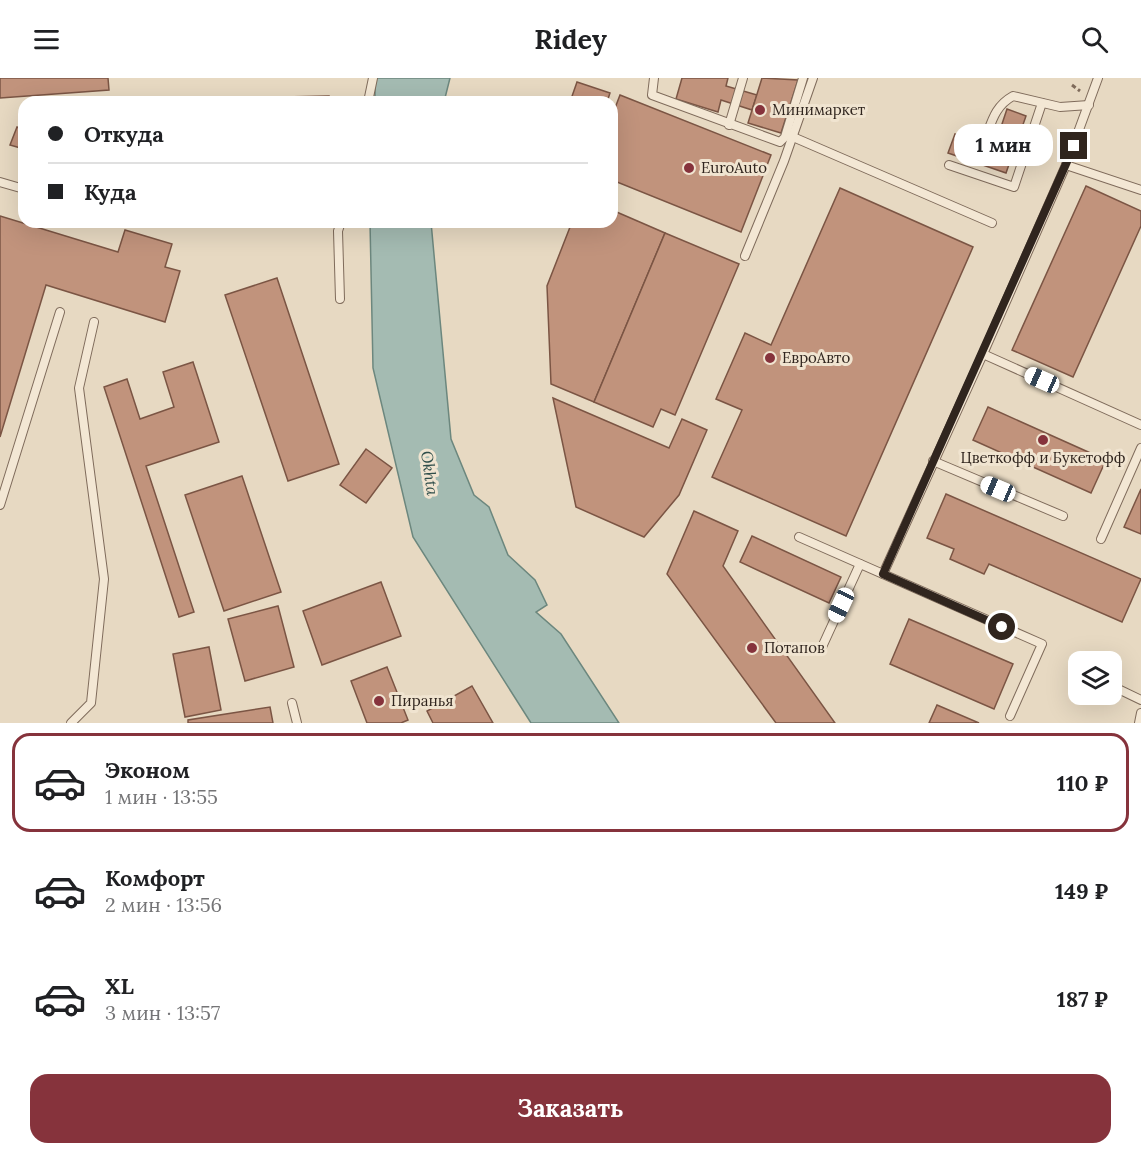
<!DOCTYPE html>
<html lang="ru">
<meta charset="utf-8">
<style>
body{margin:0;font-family:Lora,serif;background:#f6f6f6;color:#202124;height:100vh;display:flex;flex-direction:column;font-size:22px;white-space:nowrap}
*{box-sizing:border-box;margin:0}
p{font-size:20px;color:#757577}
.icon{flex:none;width:33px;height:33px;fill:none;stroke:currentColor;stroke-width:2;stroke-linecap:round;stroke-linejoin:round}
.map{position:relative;height:645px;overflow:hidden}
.sheet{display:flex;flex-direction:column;background:#fff;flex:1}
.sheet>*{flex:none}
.top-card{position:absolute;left:18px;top:18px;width:600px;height:132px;border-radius:18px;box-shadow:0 6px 24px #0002;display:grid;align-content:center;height:132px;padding:0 30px;background:#fff}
.controls{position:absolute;left:1068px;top:573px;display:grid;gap:12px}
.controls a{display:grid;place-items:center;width:54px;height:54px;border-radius:12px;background:#fff;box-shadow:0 6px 24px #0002;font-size:30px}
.end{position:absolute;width:27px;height:27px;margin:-14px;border:8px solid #30251e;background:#fff;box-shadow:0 0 0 3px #fff}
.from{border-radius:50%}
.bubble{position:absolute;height:42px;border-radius:18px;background:#fff;box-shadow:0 6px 24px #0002;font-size:20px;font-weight:700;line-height:42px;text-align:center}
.car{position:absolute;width:18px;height:36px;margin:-18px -9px;border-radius:8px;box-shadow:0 0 4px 2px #0007;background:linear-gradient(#fff 24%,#345 0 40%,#fff 0 76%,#345 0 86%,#fff 0)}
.top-card b{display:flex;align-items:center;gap:21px;height:57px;font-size:22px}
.top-card b+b{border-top:2px solid #e0e0e0}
.top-card i{width:15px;height:15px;background:#202124}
ul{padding:10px 0 0;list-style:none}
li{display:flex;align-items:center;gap:18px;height:99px;margin:0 12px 9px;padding:0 18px;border:3px solid transparent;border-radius:18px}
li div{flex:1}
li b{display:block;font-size:22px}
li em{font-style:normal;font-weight:700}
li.on{border-color:#86333c}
li>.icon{width:54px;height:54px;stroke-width:1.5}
.primary-button{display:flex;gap:12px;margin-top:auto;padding:12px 30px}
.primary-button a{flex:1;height:69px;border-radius:18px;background:#86333c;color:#fff;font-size:24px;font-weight:700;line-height:69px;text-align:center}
header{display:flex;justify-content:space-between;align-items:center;height:78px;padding:0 30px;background:#fff;font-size:27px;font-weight:700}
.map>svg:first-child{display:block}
.water{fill:#a4bbb2;stroke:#6c877e;stroke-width:1.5}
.building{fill:#c1937c;stroke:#7b5544;stroke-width:1.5}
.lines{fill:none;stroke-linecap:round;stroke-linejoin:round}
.lane-casing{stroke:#7f6b5b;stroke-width:10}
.path{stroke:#7f6b5b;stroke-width:3;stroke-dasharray:4.5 3;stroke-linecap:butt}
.lane{stroke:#f3e7d4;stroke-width:8}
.route{stroke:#30251e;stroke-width:8}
.poi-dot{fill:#86333c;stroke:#f0e4d0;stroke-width:2}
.labels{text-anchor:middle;stroke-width:6;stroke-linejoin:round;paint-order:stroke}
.poi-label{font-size:15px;fill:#30251e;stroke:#f0e4d0;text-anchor:start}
.water-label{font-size:16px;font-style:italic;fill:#2f4e4a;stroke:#f0e4d0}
</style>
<header><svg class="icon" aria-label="menu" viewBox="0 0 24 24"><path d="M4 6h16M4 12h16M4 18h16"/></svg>Ridey<svg class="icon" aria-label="search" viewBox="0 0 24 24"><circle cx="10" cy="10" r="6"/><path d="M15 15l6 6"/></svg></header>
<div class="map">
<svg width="1141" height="645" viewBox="0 0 1141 645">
<rect width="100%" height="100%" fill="#e7d9c2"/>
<!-- water -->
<g class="water">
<path d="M375 0H450L444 24H375Z"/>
<path d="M370 144H431L451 361 474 417 489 429 508 477 535 502 547 527 536 534 561 556 619 645H531L413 459 373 290Z"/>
</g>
<!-- building -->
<g class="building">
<path d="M0 0H108L109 12 0 20Z"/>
<path d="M682 0H728L726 8 757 17 752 32 721 22 718 34 676 21Z"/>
<path d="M762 0 798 2 781 55 748 45Z"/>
<path d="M577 4 610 15 607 24H570Z"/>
<path d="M620 17 771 77 741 154 612 102V38Z"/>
<path d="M329 18V24H283V19Z"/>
<path d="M1007 31 1026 38 1006 95 948 75 955 56 994 70Z"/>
<path d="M17 49 24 52V71L10 67Z"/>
<path d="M1086 108 1141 133V148L1073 299 1012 272Z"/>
<path d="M840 110 973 169 846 458 712 399 742 332 716 321 745 255 771 267Z"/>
<path d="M612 132 665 155 594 324 551 306 547 208 572 144H612Z"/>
<path d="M0 138 118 174 125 152 172 166 165 189 180 193 165 244 46 207 0 359Z"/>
<path d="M665 155 739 186 675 337 661 331 653 349 594 324Z"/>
<path d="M277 200 339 386 288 403 225 217Z"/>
<path d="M193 284 219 364 146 388 194 534 179 539 104 309 127 301 140 341 174 329 163 294Z"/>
<path d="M553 320 669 370 682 341 707 352 679 417 644 459 576 429Z"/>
<path d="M988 329 1106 382 1091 415 973 362Z"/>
<path d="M366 371 392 390 366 425 340 407Z"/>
<path d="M242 398 281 514 224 533 185 417Z"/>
<path d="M1141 411V456L1124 449Z"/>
<path d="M946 416 1141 501 1122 544 989 486 984 496 950 481 954 471 927 460Z"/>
<path d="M694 433 738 453 723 488 835 645H776L667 496Z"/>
<path d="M752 458 841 499 829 525 740 484Z"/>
<path d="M381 504 401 558 322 587 303 533Z"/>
<path d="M278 528 294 589 245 603 228 541Z"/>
<path d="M909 541 1013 586 994 631 890 586Z"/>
<path d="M209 569 221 632 185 639 173 576Z"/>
<path d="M387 589 408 642 401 645H367L351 603Z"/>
<path d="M472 608 493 645H433L427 633Z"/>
<path d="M937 627 979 645H929Z"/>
<path d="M270 629 273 645H188V642Z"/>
</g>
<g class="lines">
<!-- lane casing -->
<g class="lane-casing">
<g id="lane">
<path d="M654 0 652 17 780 64 785 59 803 0"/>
<path d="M368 24 373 0"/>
<path d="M729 47 743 0"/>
<path d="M793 59 992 145"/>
<path d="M985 61C992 43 995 28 1013 18L1060 29 1089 27"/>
<path d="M949 87 1014 109 1042 25"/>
<path d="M1066 87 1098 0"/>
<path d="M0 104 24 111"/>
<path d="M745 178 784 83 813 0"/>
<path d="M340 221 338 153 341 144"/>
<path d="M983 276 1066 87 1141 112"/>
<path d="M933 383 1063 438"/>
<path d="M0 427 60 234"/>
<path d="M799 459 1042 566 1010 638"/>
<path d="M1101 461 1141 370"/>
<path d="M883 496 983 276 1141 347"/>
<path d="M822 569 860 486"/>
<path d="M1112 608 1141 622"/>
<path d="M292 625 297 645"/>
<path d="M71 645 91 625 104 501 79 310 94 244"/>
<path d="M1139 645 1141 635"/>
</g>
</g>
<!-- path -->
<path class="path" d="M1072 7 1080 13"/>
<!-- lane -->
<use href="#lane" class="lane"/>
</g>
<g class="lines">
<!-- route -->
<path class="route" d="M1002 549 883 496 1074 68"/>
</g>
<!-- markers -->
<g class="poi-dot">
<circle cx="760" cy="32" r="6"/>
<circle cx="689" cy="90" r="6"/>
<circle cx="770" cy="280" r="6"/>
<circle cx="1043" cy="362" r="6"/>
<circle cx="752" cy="570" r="6"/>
<circle cx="379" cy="623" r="6"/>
</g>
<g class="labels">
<!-- poi labels -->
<g class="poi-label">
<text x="772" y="37">Минимаркет</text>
<text x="701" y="95">EuroAuto</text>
<text x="782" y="285">ЕвроАвто</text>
<text x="1043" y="385" text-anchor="middle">Цветкофф и Букетофф</text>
<text x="764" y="575">Потапов</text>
<text x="391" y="628">Пиранья</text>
</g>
<!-- water labels -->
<g class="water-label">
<text transform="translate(430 395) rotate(82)" y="6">Okhta</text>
</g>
</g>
</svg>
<div class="controls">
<a><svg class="icon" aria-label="layers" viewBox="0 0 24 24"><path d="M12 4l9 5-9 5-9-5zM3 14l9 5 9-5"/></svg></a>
</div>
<i class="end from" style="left:1002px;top:549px"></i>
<i class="end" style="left:1074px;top:68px"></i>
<div class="bubble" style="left:954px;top:46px;width:99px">1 мин</div>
<i class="car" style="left:1042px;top:302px;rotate:294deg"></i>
<i class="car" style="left:998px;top:411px;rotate:293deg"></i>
<i class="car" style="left:841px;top:527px;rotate:205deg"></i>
<div class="top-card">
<b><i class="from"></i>Откуда</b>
<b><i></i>Куда</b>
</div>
</div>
<section class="sheet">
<ul>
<li class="on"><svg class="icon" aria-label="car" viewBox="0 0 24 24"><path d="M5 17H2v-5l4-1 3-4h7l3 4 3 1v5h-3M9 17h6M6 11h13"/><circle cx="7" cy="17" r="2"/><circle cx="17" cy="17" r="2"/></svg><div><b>Эконом</b><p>1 мин · 13:55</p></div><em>110 ₽</em></li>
<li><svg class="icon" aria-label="car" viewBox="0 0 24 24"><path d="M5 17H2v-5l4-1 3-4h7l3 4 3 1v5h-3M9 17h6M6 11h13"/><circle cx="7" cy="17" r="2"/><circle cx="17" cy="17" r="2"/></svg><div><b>Комфорт</b><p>2 мин · 13:56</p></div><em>149 ₽</em></li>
<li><svg class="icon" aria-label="car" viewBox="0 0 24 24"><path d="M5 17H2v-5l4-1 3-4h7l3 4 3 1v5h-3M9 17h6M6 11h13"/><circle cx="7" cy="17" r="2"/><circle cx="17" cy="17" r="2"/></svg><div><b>XL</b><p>3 мин · 13:57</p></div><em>187 ₽</em></li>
</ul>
<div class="primary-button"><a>Заказать</a></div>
</section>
